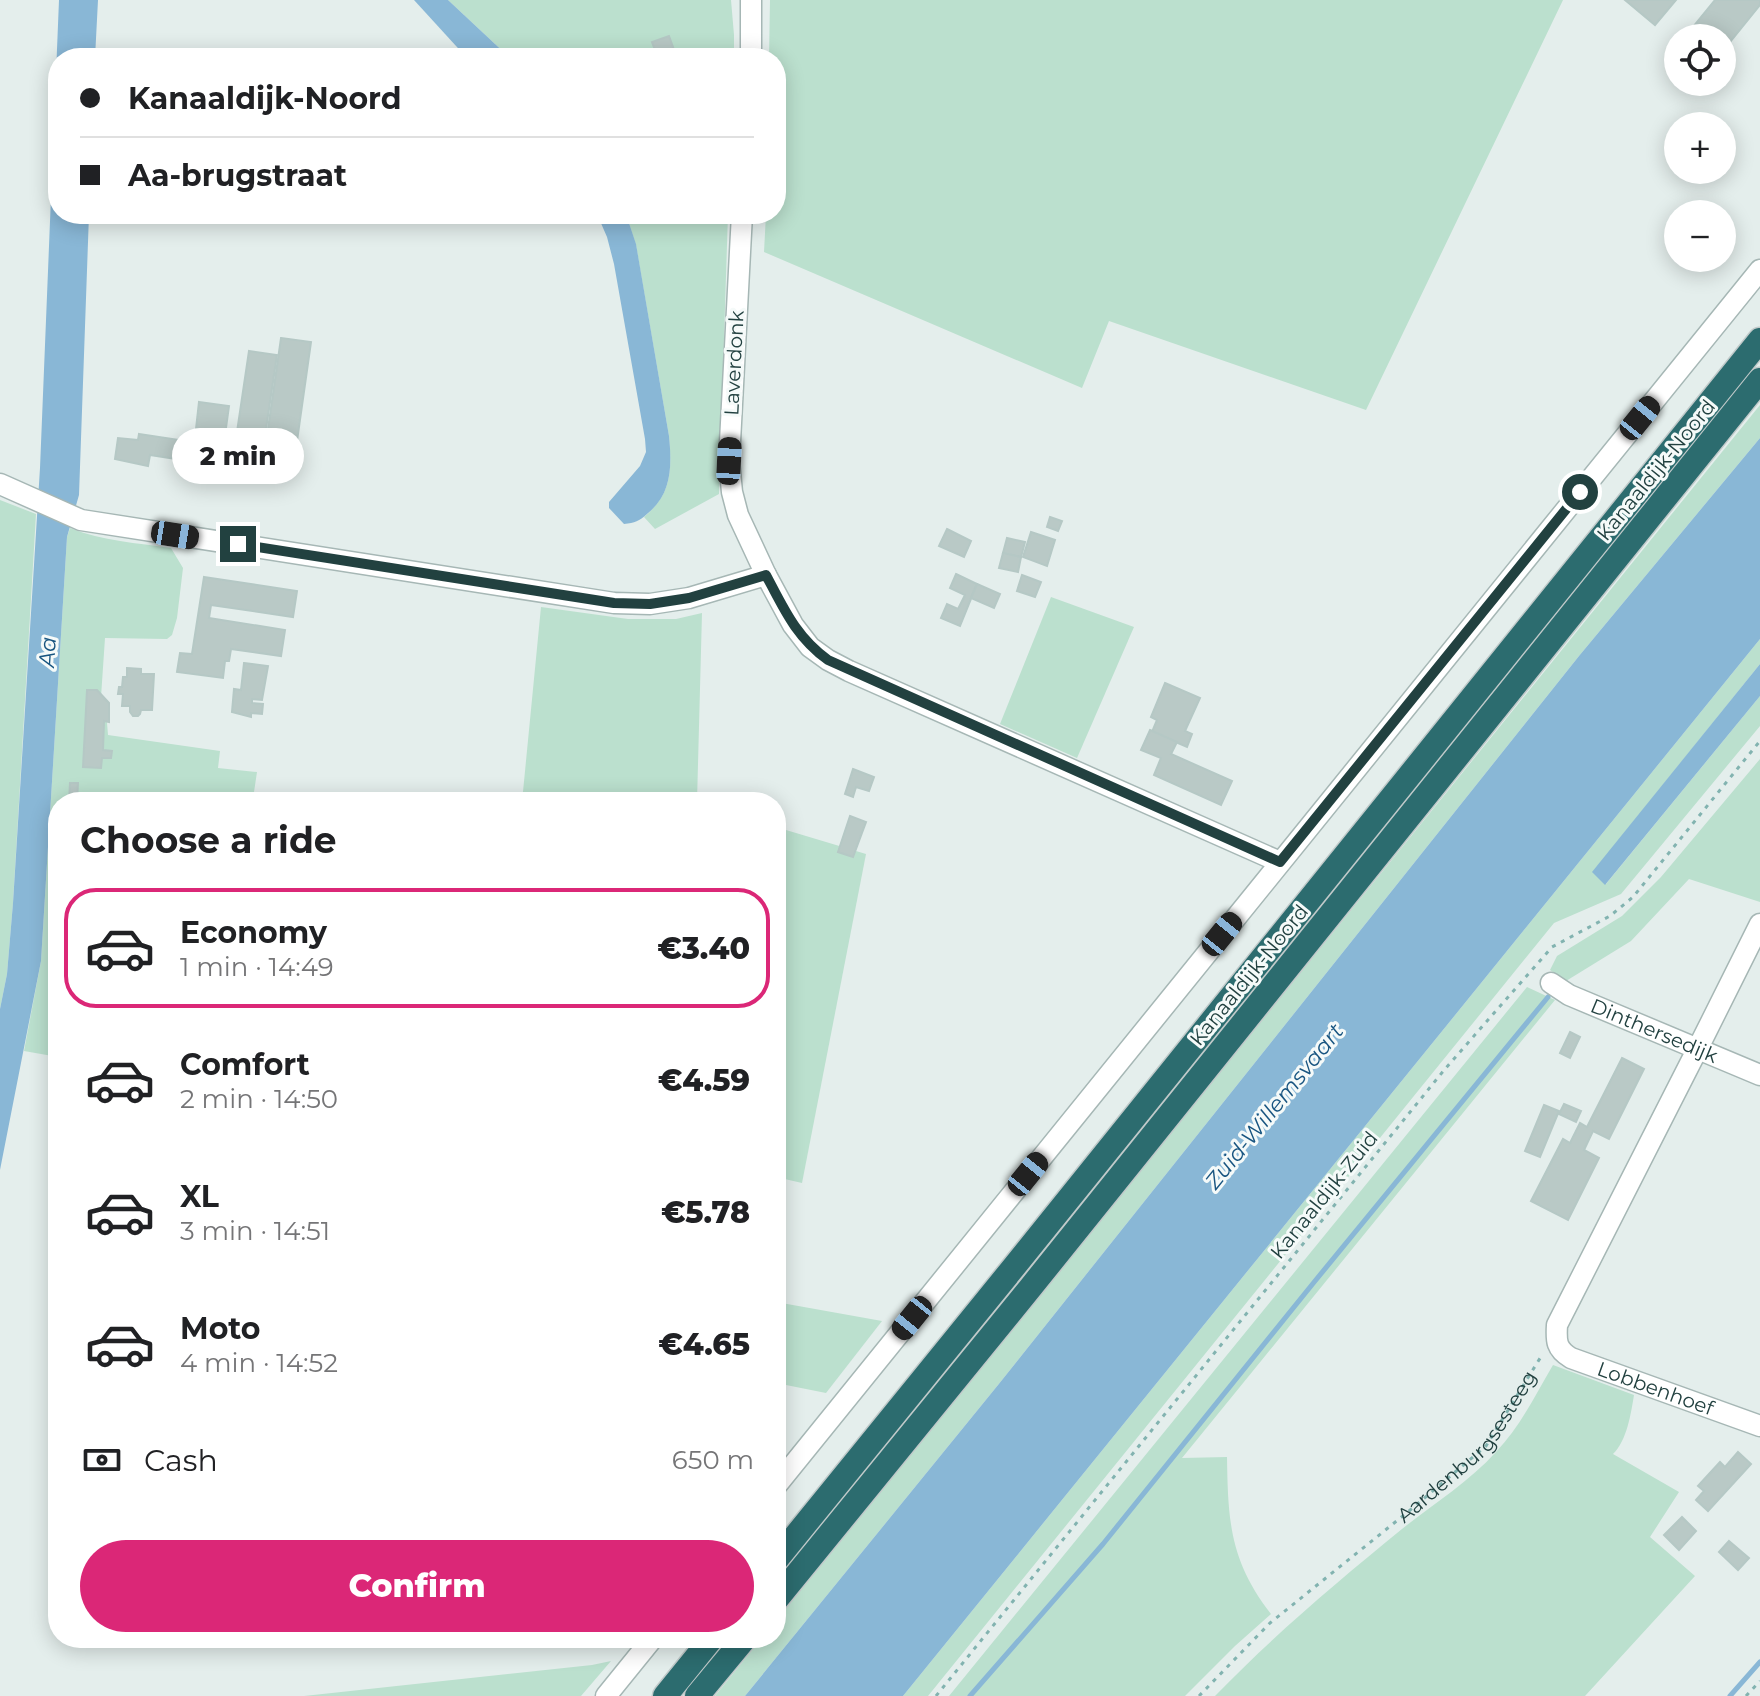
<!DOCTYPE html>
<meta charset="utf-8">
<style>
body{margin:0;font-family:Montserrat,sans-serif;background:#f6f6f6;color:#202124;height:100vh;display:flex;flex-direction:column;font-size:30px;white-space:nowrap}
*{box-sizing:border-box;margin:0}
p{font-size:26px;color:#757577}
.icon{flex:none;width:44px;height:44px;fill:none;stroke:currentColor;stroke-width:2;stroke-linecap:round;stroke-linejoin:round}
.map{position:relative;flex:1;overflow:hidden}
.details{position:absolute;left:48px;top:792px;width:738px;height:856px;display:flex;flex-direction:column;background:#fff;border-radius:32px;box-shadow:0 4px 20px #0003}
.details>*{flex:none}
.hud{position:absolute;left:48px;top:48px;width:738px;height:176px;border-radius:32px;box-shadow:0 4px 20px #0003;display:grid;align-content:center;height:176px;padding:0 32px;background:#fff}
.controls{position:absolute;left:1664px;top:24px;display:grid;gap:16px}
.controls a{display:grid;place-items:center;width:72px;height:72px;border-radius:50%;background:#fff;box-shadow:0 4px 20px #0003;font-size:40px}
.end{position:absolute;width:36px;height:36px;margin:-18px;border:10px solid #224140;background:#fff;box-shadow:0 0 0 4px #fff}
.from{border-radius:50%}
.bubble{position:absolute;height:56px;border-radius:28px;background:#fff;box-shadow:0 4px 20px #0003;font-size:26px;font-weight:800;line-height:56px;text-align:center}
.car{position:absolute;width:24px;height:48px;margin:-24px -12px;border-radius:10px;box-shadow:0 0 6px 2px #0007;background:linear-gradient(#222 24%,#8ab4d8 0 40%,#222 0 76%,#8ab4d8 0 86%,#222 0)}
.hud b{display:flex;align-items:center;gap:28px;height:76px;font-size:30px}
.hud b+b{border-top:2px solid #e0e0e0}
.hud i{width:20px;height:20px;background:#202124}
ul{padding:0;list-style:none}
li{display:flex;align-items:center;gap:24px;height:120px;margin:0 16px 12px;padding:0 16px;border:4px solid transparent;border-radius:32px}
li div{flex:1}
li b{display:block;font-size:30px}
li em{font-style:normal;font-weight:800}
li.selected{border-color:#db2777}
li>.icon{width:72px;height:72px;stroke-width:1.5}
h2{padding:0 32px;font-size:36px;line-height:96px}
.pay{display:flex;align-items:center;gap:20px;height:88px;padding:0 32px;font-size:30px}
.pay p{margin-inline-start:auto}
.button{display:flex;gap:16px;margin-top:auto;padding:16px 32px}
.button a{flex:1;height:92px;border-radius:48px;background:#db2777;color:#fff;font-size:32px;font-weight:800;line-height:92px;text-align:center}
.map>svg:first-child{display:block}
.green{fill:#bbe0ce}
.water{fill:#89b7d6}
.lines{fill:none;stroke-linecap:round;stroke-linejoin:round}
.stream{stroke:#89b7d6;stroke-width:5}
.building{fill:#b9c9c6;stroke:#b5c8c5;stroke-width:2}
.street-casing{stroke:#a6b7b5;stroke-width:23}
.highway-casing{stroke:#c1caca;stroke-width:27}
.path{stroke:#82b3b0;stroke-width:3;stroke-dasharray:4 6;stroke-linecap:butt}
.street{stroke:#fff;stroke-width:20}
.highway{stroke:#2c6c6f;stroke-width:24}
.route{stroke:#224140;stroke-width:10}
.labels{text-anchor:middle;stroke-width:6;stroke-linejoin:round;paint-order:stroke}
.street-label{font-size:20px;fill:#224140;stroke:#f5faf9}
.water-label{font-size:22px;font-style:italic;fill:#185581;stroke:#f5faf9}
</style>
<div class="map">
<svg width="1760" height="1696" viewBox="0 0 1760 1696">
<rect width="100%" height="100%" fill="#e4eeec"/>
<!-- green -->
<g class="green">
<path d="M448 0H731L734 35V58H510Z"/>
<path d="M770 0H1563L1366 410 1109 321 1082 388 764 252 766 214H776V58H769Z"/>
<path d="M626 214H728L719 494 655 529 644 517C672 494 672 470 669 436L636 245Z"/>
<path d="M1760 405V438L1579 656 998 1385 745 1696H715L762 1638H776V1621Z"/>
<path d="M0 500 36 514 13 903 7 974 0 1009Z"/>
<path d="M70 528C103 541 137 543 171 548L183 568 177 618 172 635 167 639 105 638 101 697 105 698 108 735 220 751 218 768 257 772 254 792 292 797 291 802H58V1057L24 1051 41 961 67 537Z"/>
<path d="M1051 597 1134 627 1077 758 1000 724Z"/>
<path d="M541 607 628 619H676L702 613 697 802H522Z"/>
<path d="M1760 639V664L1593 872 1606 884 1760 696V726L1621 894 1554 923 928 1696H903Z"/>
<path d="M1760 759V902L1689 879 1631 941 1566 981 1550 970 1557 956 1622 916 1661 877Z"/>
<path d="M776 827 866 854 802 1183 776 1177Z"/>
<path d="M1527 987 1555 1000 1182 1458 1227 1457C1228 1522 1230 1561 1271 1614L1235 1646 1185 1696H949Z"/>
<path d="M776 1302 882 1321 826 1393 776 1383Z"/>
<path d="M1553 1365 1634 1395C1631 1413 1627 1441 1613 1454L1679 1492 1650 1537 1695 1576 1585 1696H1215C1273 1636 1337 1582 1402 1529 1433 1504 1469 1482 1496 1452 1520 1427 1536 1394 1553 1365Z"/>
<path d="M611 1661 581 1696H304L592 1665Z"/>
</g>
<!-- water -->
<g class="water">
<path d="M59 0H98L95 58H58V214H89L79 495 67 537 41 961 0 1170V1009L7 974 13 903 40 468Z"/>
<path d="M414 0H448L510 58H467Z"/>
<path d="M597 214H626L636 244 669 436C672 466 672 494 647 514 639 521 635 523 624 524L609 508V502L640 466 646 452 645 439 614 264 607 237Z"/>
<path d="M1760 438V639L903 1696H745L998 1385 1579 656Z"/>
<path d="M1760 664V696L1605 885 1592 872Z"/>
</g>
<g class="lines">
<!-- stream -->
<g class="stream">
<path d="M970 1696 1103 1544 1315 1281 1548 997"/>
<path d="M1730 1696 1760 1662"/>
</g>
</g>
<!-- building -->
<g class="building">
<path d="M1625 0H1676L1655 25Z"/>
<path d="M1715 0H1760V5L1722 52V38H1684Z"/>
<path d="M669 36 677 58H658L652 42Z"/>
<path d="M281 338 311 342 296 448 266 443Z"/>
<path d="M249 351 277 355 265 436 237 432Z"/>
<path d="M199 402 229 406 224 442 195 438Z"/>
<path d="M139 434 186 441 183 460 150 455 148 466 115 459 118 438 138 440Z"/>
<path d="M1050 517 1062 521 1058 531 1047 527Z"/>
<path d="M947 529 971 541 964 557 939 546Z"/>
<path d="M1031 532 1055 540 1047 566 1023 557Z"/>
<path d="M1007 538 1025 542 1021 557 1003 553Z"/>
<path d="M1003 553 1021 557 1018 572 999 568Z"/>
<path d="M956 574 977 584 960 626 941 618 947 604 958 609 965 595 950 588Z"/>
<path d="M1022 575 1041 582 1035 597 1017 591Z"/>
<path d="M204 577 297 591 293 617 211 605 209 618 285 630 281 656 231 649 229 661H225L223 678 177 672 180 653 192 654Z"/>
<path d="M977 584 1000 594 994 608 971 598Z"/>
<path d="M244 663 268 666 262 700 252 699V703L263 704 262 714 251 713V717L232 712 234 689 241 690Z"/>
<path d="M127 668 141 669V674H154L152 710H141L140 714 138 716H133L130 712V706H122L123 694H118L119 687H122L123 677H127Z"/>
<path d="M1165 683 1200 698 1185 731 1192 734 1187 747 1152 732 1157 720 1151 717Z"/>
<path d="M87 690H97L109 703V722L104 721 103 750 112 751 111 758H102L101 768 83 767Z"/>
<path d="M1150 730 1177 742 1171 754 1232 781 1221 805 1154 775 1161 758 1141 750Z"/>
<path d="M853 769 874 777 869 791 856 787 853 797 845 794Z"/>
<path d="M70 783H78L77 802H69Z"/>
<path d="M850 816 866 822 853 857 838 852Z"/>
<path d="M1570 1032 1580 1037 1570 1058 1560 1053Z"/>
<path d="M1622 1058 1644 1069 1609 1139 1593 1131 1584 1150 1599 1158 1568 1220 1531 1201 1563 1139 1570 1143 1580 1123 1587 1127Z"/>
<path d="M1564 1104 1581 1111 1576 1122 1559 1114Z"/>
<path d="M1544 1105 1559 1111 1540 1157 1525 1151Z"/>
<path d="M1738 1452 1751 1464 1708 1511 1696 1500 1704 1491 1698 1486 1720 1462 1725 1467Z"/>
<path d="M1682 1517 1696 1531 1679 1550 1664 1535Z"/>
<path d="M1729 1541 1749 1558 1738 1570 1719 1552Z"/>
</g>
<g class="lines">
<!-- street casing -->
<g class="street-casing">
<g id="street">
<path d="M751 58V0"/>
<path d="M742 214 729 461 732 492 738 515 766 575 793 625 810 647 828 660 849 671 1280 862"/>
<path d="M0 484 81 520 614 603 650 604 689 598 766 575"/>
<path id="s2" d="M1760 924 1698 1048 1557 1325C1556 1341 1556 1349 1571 1358L1760 1426"/>
<path id="s3" d="M1551 983 1569 995 1760 1075"/>
<path d="M776 1486 1760 270"/>
<path d="M606 1696 653 1638"/>
</g>
</g>
<!-- highway casing -->
<g class="highway-casing">
<g id="highway">
<path d="M776 1560 1013 1268 1760 340"/>
<path d="M776 1600 1031 1287 1760 380"/>
<path d="M665 1696 712 1638"/>
<path d="M697 1696 745 1638"/>
</g>
</g>
<!-- path -->
<g class="path">
<path d="M936 1696 1445 1069 1552 947 1610 916 1633 897 1760 741"/>
<path id="s1" d="M1199 1696 1270 1623 1409 1511 1486 1446 1542 1355"/>
<path d="M1746 1696 1760 1681"/>
</g>
<!-- street -->
<use href="#street" class="street"/>
<!-- highway -->
<use href="#highway" class="highway"/>
</g>
<g class="lines">
<!-- route -->
<path class="route" d="M238 544 614 603 650 604 689 598 766 575C784 609 796 637 828 660L1280 862 1580 492"/>
</g>
<g class="labels">
<!-- street labels -->
<g class="street-label">
<text transform="translate(734 363) rotate(-87)" y="7">Laverdonk</text>
<text transform="translate(1656 470) rotate(-51)" y="7">Kanaaldijk-Noord</text>
<text transform="translate(1249 975) rotate(-51)" y="7">Kanaaldijk-Noord</text>
<text dy="7" stroke="none"><textPath href="#s3" startOffset="114">Dinthersedijk</textPath></text>
<text transform="translate(1324 1195) rotate(-51)" y="7">Kanaaldijk-Zuid</text>
<text dy="7" stroke="none"><textPath href="#s2" startOffset="578">Lobbenhoef</textPath></text>
<text dy="7" stroke="none"><textPath href="#s1" startOffset="368">Aardenburgsesteeg</textPath></text>
</g>
<!-- water labels -->
<g class="water-label">
<text transform="translate(47 652) rotate(-86)" y="8">Aa</text>
<text transform="translate(1274 1106) rotate(-51)" y="8">Zuid-Willemsvaart</text>
</g>
</g>
</svg>
<div class="controls">
<a><svg class="icon" aria-label="locate" viewBox="0 0 24 24"><circle cx="12" cy="12" r="6"/><path d="M12 2v4M12 18v4M2 12h4M18 12h4"/></svg></a>
<a>+</a>
<a>−</a>
</div>
<i class="end from" style="left:1580px;top:492px"></i>
<i class="end" style="left:238px;top:544px"></i>
<div class="bubble" style="left:172px;top:428px;width:132px">2 min</div>
<i class="car" style="left:1640px;top:418px;rotate:39deg"></i>
<i class="car" style="left:729px;top:461px;rotate:3deg"></i>
<i class="car" style="left:175px;top:535px;rotate:99deg"></i>
<i class="car" style="left:1222px;top:934px;rotate:39deg"></i>
<i class="car" style="left:1028px;top:1174px;rotate:39deg"></i>
<i class="car" style="left:912px;top:1318px;rotate:219deg"></i>
<div class="hud">
<b><i class="from"></i>Kanaaldijk-Noord</b>
<b><i></i>Aa-brugstraat</b>
</div>
<section class="details">
<h2>Choose a ride</h2>
<ul>
<li class="selected"><svg class="icon" aria-label="car" viewBox="0 0 24 24"><path d="M5 17H2v-5l4-1 3-4h7l3 4 3 1v5h-3M9 17h6M6 11h13"/><circle cx="7" cy="17" r="2"/><circle cx="17" cy="17" r="2"/></svg><div><b>Economy</b><p>1 min · 14:49</p></div><em>€3.40</em></li>
<li><svg class="icon" aria-label="car" viewBox="0 0 24 24"><path d="M5 17H2v-5l4-1 3-4h7l3 4 3 1v5h-3M9 17h6M6 11h13"/><circle cx="7" cy="17" r="2"/><circle cx="17" cy="17" r="2"/></svg><div><b>Comfort</b><p>2 min · 14:50</p></div><em>€4.59</em></li>
<li><svg class="icon" aria-label="car" viewBox="0 0 24 24"><path d="M5 17H2v-5l4-1 3-4h7l3 4 3 1v5h-3M9 17h6M6 11h13"/><circle cx="7" cy="17" r="2"/><circle cx="17" cy="17" r="2"/></svg><div><b>XL</b><p>3 min · 14:51</p></div><em>€5.78</em></li>
<li><svg class="icon" aria-label="car" viewBox="0 0 24 24"><path d="M5 17H2v-5l4-1 3-4h7l3 4 3 1v5h-3M9 17h6M6 11h13"/><circle cx="7" cy="17" r="2"/><circle cx="17" cy="17" r="2"/></svg><div><b>Moto</b><p>4 min · 14:52</p></div><em>€4.65</em></li>
</ul>
<div class="pay"><svg class="icon" aria-label="cash" viewBox="0 0 24 24"><path d="M3 7h18v10H3z"/><circle cx="12" cy="12" r="2"/></svg>Cash<p>650 m</p></div>
<div class="button"><a>Confirm</a></div>
</section>
</div>
